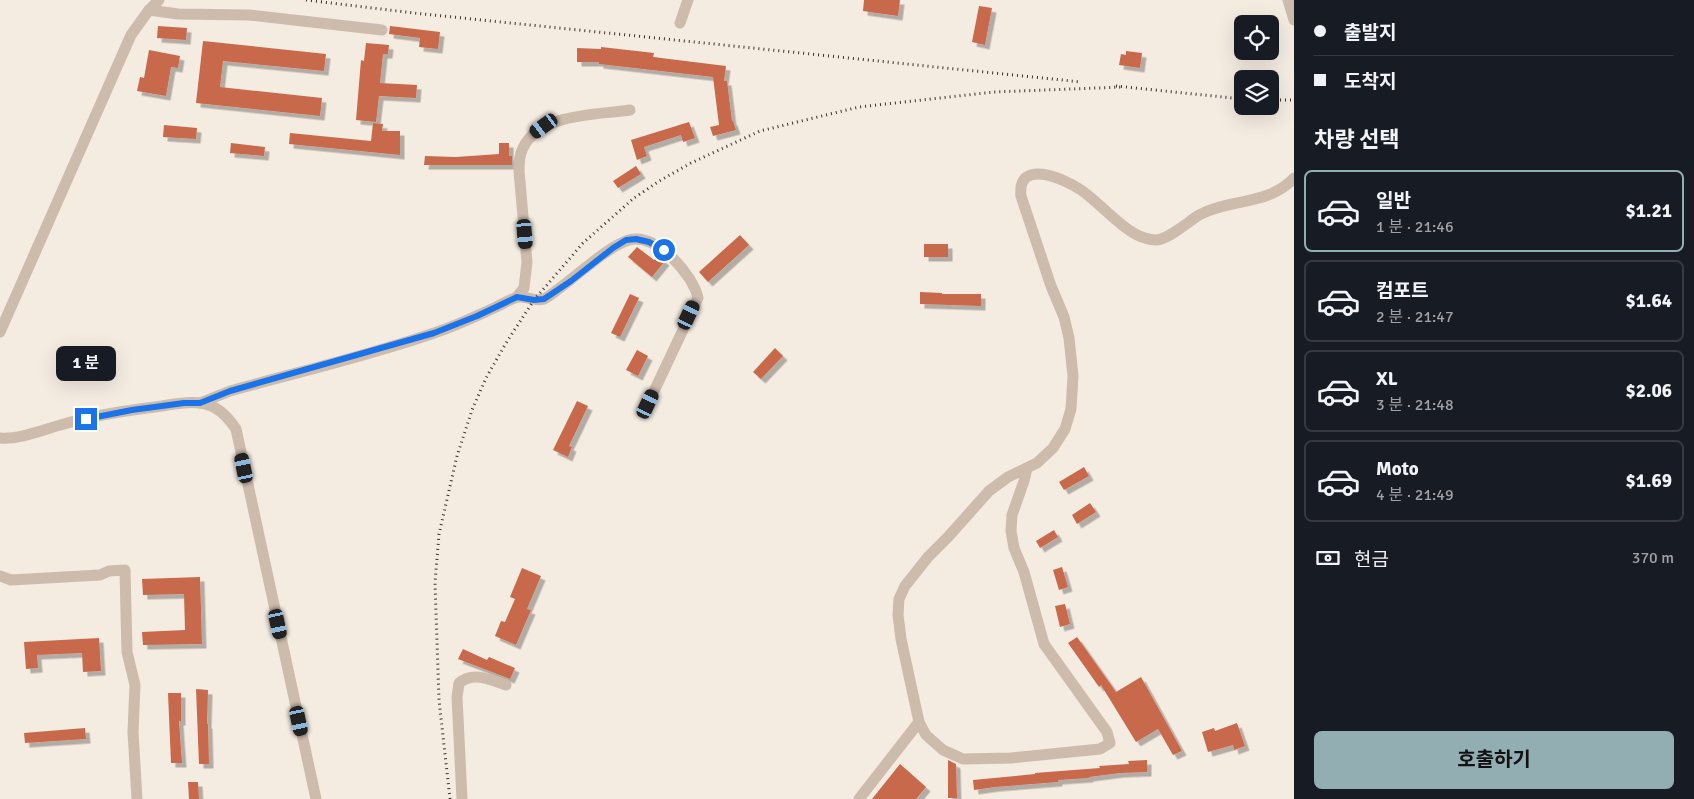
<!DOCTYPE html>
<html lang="ko">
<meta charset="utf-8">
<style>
body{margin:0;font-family:Signika,"Noto Sans KR",sans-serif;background:#242831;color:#f1f3f6;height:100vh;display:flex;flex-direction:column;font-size:19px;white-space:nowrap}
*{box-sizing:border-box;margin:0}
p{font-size:16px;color:#9ea1a6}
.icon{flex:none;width:28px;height:28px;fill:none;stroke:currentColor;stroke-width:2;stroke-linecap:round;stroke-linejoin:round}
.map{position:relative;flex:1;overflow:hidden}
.details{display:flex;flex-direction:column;background:#171b24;width:400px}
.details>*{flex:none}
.top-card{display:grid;align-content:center;height:110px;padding:0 20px;background:#171b24}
.controls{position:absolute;left:1234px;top:15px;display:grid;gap:10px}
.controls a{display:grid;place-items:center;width:45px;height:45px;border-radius:8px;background:#171b24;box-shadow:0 5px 20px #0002;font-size:25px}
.end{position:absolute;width:22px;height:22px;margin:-11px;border:6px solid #1a73e8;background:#fff;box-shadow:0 0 0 2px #fff}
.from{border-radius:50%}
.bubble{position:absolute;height:35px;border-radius:8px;background:#171b24;box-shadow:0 5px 20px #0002;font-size:16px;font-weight:700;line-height:35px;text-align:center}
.car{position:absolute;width:15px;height:30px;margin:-15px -8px;border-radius:6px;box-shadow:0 0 4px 1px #0007;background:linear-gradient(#222 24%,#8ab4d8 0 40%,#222 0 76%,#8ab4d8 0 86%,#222 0)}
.top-card b{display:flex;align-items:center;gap:18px;height:48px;font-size:19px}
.top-card b+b{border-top:1px solid #363941}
.top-card i{width:12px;height:12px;background:#f1f3f6}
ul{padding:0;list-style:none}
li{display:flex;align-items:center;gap:15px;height:82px;margin:0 10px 8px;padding:0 10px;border:2px solid #363941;border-radius:8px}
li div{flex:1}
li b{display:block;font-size:19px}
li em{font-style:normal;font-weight:700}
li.active{border-color:#92aeb2}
li>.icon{width:45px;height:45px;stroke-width:1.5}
h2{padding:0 20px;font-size:22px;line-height:60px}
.pay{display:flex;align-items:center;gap:12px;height:55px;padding:0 20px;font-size:19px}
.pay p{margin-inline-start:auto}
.primary-button{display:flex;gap:10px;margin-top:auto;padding:10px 20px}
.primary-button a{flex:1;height:58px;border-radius:8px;background:#92aeb2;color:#111;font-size:20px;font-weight:700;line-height:58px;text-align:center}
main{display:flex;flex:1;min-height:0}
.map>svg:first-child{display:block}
.building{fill:#c8694b;filter:url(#shadow)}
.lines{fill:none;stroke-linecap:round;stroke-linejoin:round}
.minor{stroke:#cdbbac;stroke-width:11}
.rail{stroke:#3b302b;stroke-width:3;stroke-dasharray:1 4;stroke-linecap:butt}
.route{stroke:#1a73e8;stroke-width:6}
</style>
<main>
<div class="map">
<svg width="1294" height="799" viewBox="0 0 1294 799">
<defs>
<filter id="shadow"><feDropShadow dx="4.5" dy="4.5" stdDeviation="0" flood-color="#0004"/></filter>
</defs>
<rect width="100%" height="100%" fill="#f4ebe1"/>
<!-- building -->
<g class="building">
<path d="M864 0H900L898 16 863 11Z"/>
<path d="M979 6 992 8 985 45 972 42Z"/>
<path d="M158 26 187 28 186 40 157 38Z"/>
<path d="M390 26 440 32 438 49 419 47 420 38 389 34Z"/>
<path d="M203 41 326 54 324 71 223 61 220 87 322 98 320 116 196 103Z"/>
<path d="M366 43 389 45 388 54H383L380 83 417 85 416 98 379 96 376 122 356 120 361 60 364 61Z"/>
<path d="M601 47 654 53 653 57 726 66 724 81H727L732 121H733L736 130 713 136 710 127 719 125 713 77 599 64V62H577V48L601 49Z"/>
<path d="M149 50 180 56 178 68 171 67 166 96 137 91 140 77 144 78Z"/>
<path d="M1126 51 1142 53 1140 68 1119 65 1121 54 1126 55Z"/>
<path d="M689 122 695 138 683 142 681 135 644 147 647 156 637 160 631 140Z"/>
<path d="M373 123 383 124 382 131H400V155L289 144 290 133 371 141Z"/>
<path d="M164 125 197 128 196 139 163 137Z"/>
<path d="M231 143 265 147 264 156 230 153Z"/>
<path d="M499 143H509V156H512V165H424L425 156 456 157 499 154Z"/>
<path d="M636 166 641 174 618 188 613 181Z"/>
<path d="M740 235 749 245 708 282 699 272Z"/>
<rect x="924" y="244" width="24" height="13"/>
<path d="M637 247 654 260 658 256 665 261 652 277 628 257Z"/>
<path d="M920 292 942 293V294H981V306L920 304Z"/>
<path d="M630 294 639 298 620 337 611 333Z"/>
<path d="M775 348 783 356 761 379 753 372Z"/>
<path d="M637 350 648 356 638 376 626 370Z"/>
<path d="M577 401 588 406 569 446 572 447 568 457 553 450Z"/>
<path d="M1084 467 1089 476 1064 490 1059 482Z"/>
<path d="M1090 503 1096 512 1077 524 1072 515Z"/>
<path d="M1054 530 1058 537 1040 548 1036 541Z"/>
<path d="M1062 567 1068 587 1059 590 1053 570Z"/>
<path d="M522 568 541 576 527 609 531 610 516 645 495 636 501 621 505 622 515 599 510 597Z"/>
<path d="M200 577 202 644 143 645 142 632 185 630 184 594 143 595 142 579Z"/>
<path d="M1065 604 1070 624 1060 627 1055 606Z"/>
<path d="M1077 637 1116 692 1141 677 1182 751 1173 755 1158 729 1136 742 1101 685 1099 687 1068 643Z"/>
<path d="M99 638 101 671 83 672 82 653 37 655 38 668 26 669 24 642Z"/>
<path d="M463 649 487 660 489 657 515 668 510 679 458 659Z"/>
<path d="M196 689 208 690 207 724H208L209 764H199Z"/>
<path d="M168 693H181V721H179L182 763H171Z"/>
<path d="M1237 723 1245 746 1234 750 1233 745 1208 752 1202 732 1214 728 1215 731Z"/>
<path d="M85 728 86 739 25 743 24 733Z"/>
<path d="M948 760 956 764 957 798H948Z"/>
<path d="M1147 760V772L1120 773 1089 777V778L1058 780V782L995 787 974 790 973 780 1035 774V773L1100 768 1099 766 1129 764 1128 761Z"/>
<path d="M900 764 926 787 916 799H872Z"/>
<path d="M188 782H198L199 799H189Z"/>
</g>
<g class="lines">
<!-- minor -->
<g class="minor">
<path d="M1288 0 1294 20"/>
<path d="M149 10 178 14 249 15 382 30"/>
<path d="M680 23 688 0"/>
<path d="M517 297 524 288 527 262 519 171C519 163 519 155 523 148 539 113 598 115 630 110"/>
<path d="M0 332 131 35 149 10 159 0"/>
<path d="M200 403 230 391C298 372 368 356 434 333 455 326 474 317 494 308 501 305 510 299 518 297 527 296 535 302 544 299 548 297 553 293 557 290 575 278 615 239 635 239 660 238 693 275 698 298L648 404"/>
<path d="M0 438C19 440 45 429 64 424 95 415 129 410 162 406 174 404 188 401 200 403 217 405 227 416 236 429L316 799"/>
<path d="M0 576 11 580 100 575 109 571 125 570 127 652 135 685 133 732 137 799"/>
<path d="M919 722 926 735 943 750 963 759 1011 758 1100 749 1110 743 1107 732 1044 644 1024 572 1014 548 1011 531 1012 515 1024 481 1027 468"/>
<path d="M462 799 457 697 459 683C474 671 490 680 506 685"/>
<path d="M859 799 919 722 901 639 898 615 899 599 905 586 928 557 948 537 989 491 1008 477 1037 463 1053 448 1065 429 1071 409 1073 376 1069 338 1064 317 1051 286 1021 196C1017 158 1063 178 1081 190 1099 202 1125 233 1145 238 1148 239 1153 240 1156 240 1169 239 1188 222 1199 215 1230 198 1268 206 1294 178"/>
</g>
<!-- rail -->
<g class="rail">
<path d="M306 0 414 13 1081 82"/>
<path d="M1116 86 1242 99"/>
<path d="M1270 100H1294"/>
<path d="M450 799 439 700 435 583 439 534 457 456 472 410 486 378 506 343 534 300 583 243 634 198 661 180 691 163 760 131 859 107 994 92 1123 87"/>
</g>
</g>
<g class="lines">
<!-- route -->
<path class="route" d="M86 419 132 410 184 403H200L230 391 434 333 477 316 517 297 534 300 544 299 571 281 613 248 626 240 636 239 649 242 664 250"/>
</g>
</svg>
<div class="controls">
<a><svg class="icon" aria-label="locate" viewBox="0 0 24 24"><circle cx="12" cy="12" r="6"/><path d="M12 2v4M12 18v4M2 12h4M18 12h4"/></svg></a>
<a><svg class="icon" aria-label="layers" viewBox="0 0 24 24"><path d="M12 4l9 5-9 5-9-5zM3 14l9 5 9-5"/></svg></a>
</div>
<i class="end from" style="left:664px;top:250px"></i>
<i class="end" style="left:86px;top:419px"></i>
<div class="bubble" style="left:56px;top:346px;width:60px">1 분</div>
<i class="car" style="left:544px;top:126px;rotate:234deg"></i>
<i class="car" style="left:525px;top:234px;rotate:175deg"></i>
<i class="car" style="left:689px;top:315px;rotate:25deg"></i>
<i class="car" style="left:648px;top:404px;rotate:25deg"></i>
<i class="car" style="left:244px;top:468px;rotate:348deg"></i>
<i class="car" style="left:278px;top:624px;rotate:168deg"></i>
<i class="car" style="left:299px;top:721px;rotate:168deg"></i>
</div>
<section class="details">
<div class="top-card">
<b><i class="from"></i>출발지</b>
<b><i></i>도착지</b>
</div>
<h2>차량 선택</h2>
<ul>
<li class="active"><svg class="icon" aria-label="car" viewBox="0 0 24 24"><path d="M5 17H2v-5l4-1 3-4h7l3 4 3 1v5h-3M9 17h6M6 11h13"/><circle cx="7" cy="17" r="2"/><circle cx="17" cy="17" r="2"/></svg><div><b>일반</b><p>1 분 · 21:46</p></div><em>$1.21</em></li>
<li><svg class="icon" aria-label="car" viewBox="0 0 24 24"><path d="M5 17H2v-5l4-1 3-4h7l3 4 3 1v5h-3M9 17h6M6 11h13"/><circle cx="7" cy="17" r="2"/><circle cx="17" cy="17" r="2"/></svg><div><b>컴포트</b><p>2 분 · 21:47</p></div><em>$1.64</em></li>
<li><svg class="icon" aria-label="car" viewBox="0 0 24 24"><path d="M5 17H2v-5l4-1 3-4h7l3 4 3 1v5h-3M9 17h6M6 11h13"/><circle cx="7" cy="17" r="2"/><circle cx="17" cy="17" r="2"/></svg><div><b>XL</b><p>3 분 · 21:48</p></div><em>$2.06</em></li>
<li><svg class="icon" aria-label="car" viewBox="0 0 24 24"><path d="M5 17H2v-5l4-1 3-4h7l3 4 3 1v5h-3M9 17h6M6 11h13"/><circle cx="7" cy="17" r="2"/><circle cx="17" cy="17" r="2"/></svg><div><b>Moto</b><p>4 분 · 21:49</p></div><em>$1.69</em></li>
</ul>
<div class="pay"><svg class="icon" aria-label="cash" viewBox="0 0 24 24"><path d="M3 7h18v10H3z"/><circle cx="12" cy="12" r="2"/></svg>현금<p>370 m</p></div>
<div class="primary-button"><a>호출하기</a></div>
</section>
</main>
